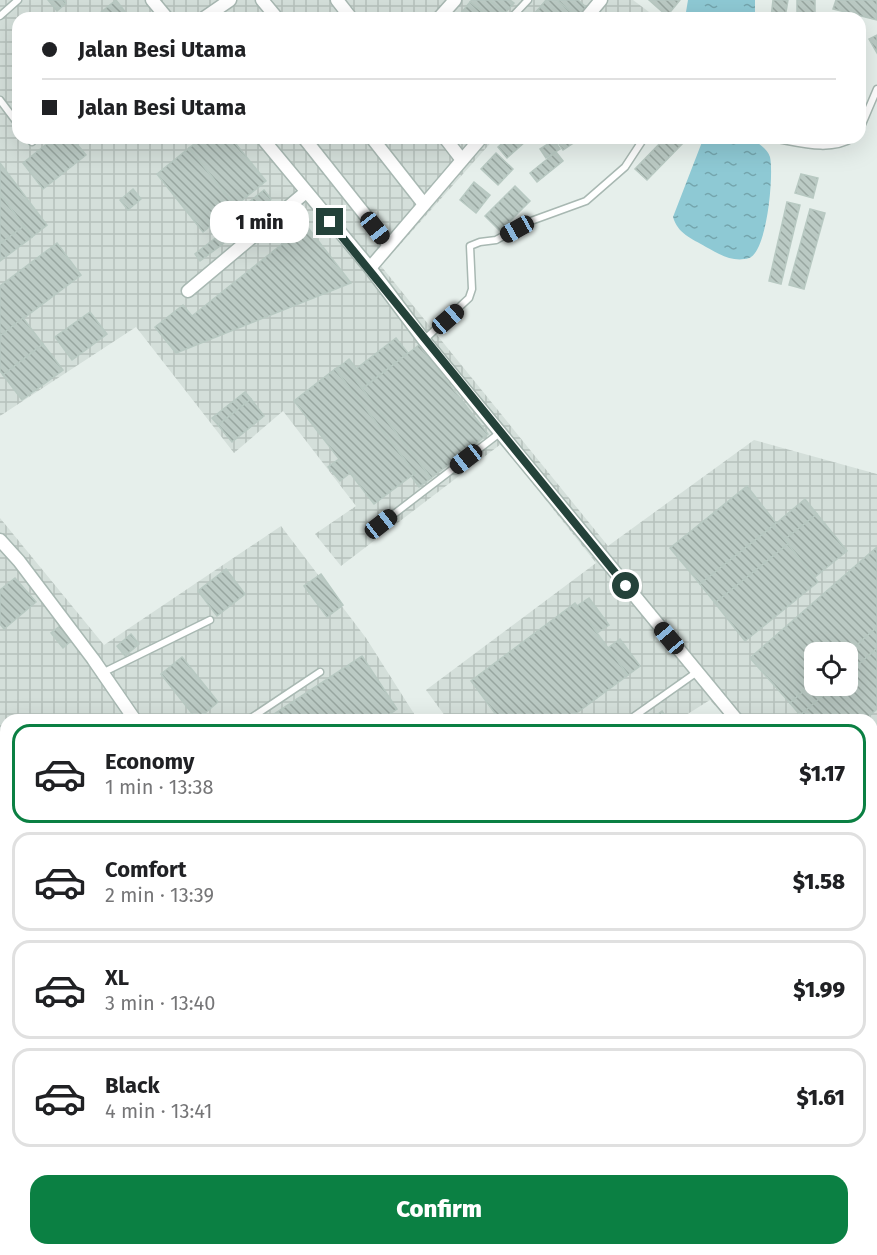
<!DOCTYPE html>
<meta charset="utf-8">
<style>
body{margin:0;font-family:"Fira Sans",sans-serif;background:#f2f2f2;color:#202124;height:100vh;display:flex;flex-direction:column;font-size:22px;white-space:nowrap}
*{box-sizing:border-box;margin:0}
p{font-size:20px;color:#757577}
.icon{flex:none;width:33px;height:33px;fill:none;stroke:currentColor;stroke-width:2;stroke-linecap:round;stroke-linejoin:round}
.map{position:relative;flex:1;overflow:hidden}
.sheet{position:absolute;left:0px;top:714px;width:878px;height:542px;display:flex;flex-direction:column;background:#fff;border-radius:18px 18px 0 0;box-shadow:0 6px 24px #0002}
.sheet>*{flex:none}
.top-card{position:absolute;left:12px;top:12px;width:854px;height:132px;border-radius:18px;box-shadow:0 6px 24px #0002;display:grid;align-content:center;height:132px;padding:0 30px;background:#fff}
.buttons{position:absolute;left:804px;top:642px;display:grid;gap:12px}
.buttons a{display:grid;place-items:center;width:54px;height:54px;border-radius:12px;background:#fff;box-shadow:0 6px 24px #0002;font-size:30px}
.end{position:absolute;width:27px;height:27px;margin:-14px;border:8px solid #24423a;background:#fff;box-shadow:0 0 0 3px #fff}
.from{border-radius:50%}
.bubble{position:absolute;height:42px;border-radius:18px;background:#fff;box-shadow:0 6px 24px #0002;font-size:20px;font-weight:800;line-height:42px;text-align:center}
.car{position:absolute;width:18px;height:36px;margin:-18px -9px;border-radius:8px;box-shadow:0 0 4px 2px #0007;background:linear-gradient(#222 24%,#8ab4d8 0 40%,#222 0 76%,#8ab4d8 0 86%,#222 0)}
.top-card b{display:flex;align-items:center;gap:21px;height:57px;font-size:22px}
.top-card b+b{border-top:2px solid #e0e0e0}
.top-card i{width:15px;height:15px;background:#202124}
ul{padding:10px 0 0;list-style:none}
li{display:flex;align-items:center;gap:18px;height:99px;margin:0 12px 9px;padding:0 18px;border:3px solid #e0e0e0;border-radius:18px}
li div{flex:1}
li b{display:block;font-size:22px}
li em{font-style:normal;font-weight:800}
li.current{border-color:#0b8043}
li>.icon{width:54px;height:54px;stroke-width:1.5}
.action{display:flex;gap:12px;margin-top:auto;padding:12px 30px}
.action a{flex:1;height:69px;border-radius:18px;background:#0b8043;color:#fff;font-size:24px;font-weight:800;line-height:69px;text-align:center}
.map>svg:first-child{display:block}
.industrial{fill:url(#industrial-grid);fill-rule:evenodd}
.water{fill:url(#water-ripples)}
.building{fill:url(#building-back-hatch);stroke:#b8c9c2;stroke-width:1.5}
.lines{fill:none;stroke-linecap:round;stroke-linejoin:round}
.lane-casing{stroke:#a8b8b2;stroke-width:9}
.street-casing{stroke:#a8b8b2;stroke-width:15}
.lane{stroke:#fff;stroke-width:6}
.street{stroke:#fff;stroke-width:12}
.route{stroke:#24423a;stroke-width:8}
</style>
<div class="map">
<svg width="877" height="1255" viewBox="0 0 877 1255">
<defs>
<pattern id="industrial-grid" width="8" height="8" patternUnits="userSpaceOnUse" patternTransform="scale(1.5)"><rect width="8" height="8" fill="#d4dfda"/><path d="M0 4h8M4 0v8" fill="none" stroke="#b6c1bc"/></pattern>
<pattern id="water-ripples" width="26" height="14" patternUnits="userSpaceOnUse" patternTransform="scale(1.5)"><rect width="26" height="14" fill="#8ec9d4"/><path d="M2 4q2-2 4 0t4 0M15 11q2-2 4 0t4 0" fill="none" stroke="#74a5ad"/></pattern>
<pattern id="building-back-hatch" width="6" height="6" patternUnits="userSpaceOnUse" patternTransform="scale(1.5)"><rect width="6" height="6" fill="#bbcac4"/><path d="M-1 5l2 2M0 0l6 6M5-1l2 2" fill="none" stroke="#98a6a0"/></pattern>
</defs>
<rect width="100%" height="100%" fill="#e6efeb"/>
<!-- industrial -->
<g class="industrial">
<path d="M0 0H633L657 18H18V138H495L381 266 608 546 754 440 877 474V893L872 887V720H728L710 700 678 720H448L426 690 596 563 501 444 341 566 315 534 356 506 283 411 234 453 136 327 0 416ZM814 652H848V686H814Z"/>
<path d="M0 518 104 645 281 526 366 638 418 720H6V928L0 933Z"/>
</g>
<!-- water -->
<g class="water">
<path d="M688 0H755V18H685Z"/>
<path d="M708 140 758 143C763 147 768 151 770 157 774 175 767 252 749 258 733 263 719 254 706 247 691 238 678 234 673 217L702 142Z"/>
</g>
<!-- building -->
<g class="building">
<path d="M48 0H64L66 3 57 11Z"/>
<path d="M116 0 130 18H94Z"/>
<path d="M472 0H489L505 13 500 18H489L470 2Z"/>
<path d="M489 0H510L514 3 505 13Z"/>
<path d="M546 0H557L577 17 556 18 542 5Z"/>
<path d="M557 0H578L586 7 577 17Z"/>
<path d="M649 0H680L667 16Z"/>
<path d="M773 0H788L785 18H771Z"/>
<rect x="797" y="0" width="18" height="18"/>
<path d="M836 0H877V20L833 9Z"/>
<path d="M470 2 489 18H468L461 13Z"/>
<path d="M542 5 556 18 532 16Z"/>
<path d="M877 35V53L869 39Z"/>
<path d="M54 138H72L86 155 43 189 23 163Z"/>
<path d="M202 138H231L266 181 235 206 189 148Z"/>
<path d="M508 138H522L525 142 507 158 498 147Z"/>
<path d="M555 138H581L563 150Z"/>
<path d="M665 138H682L685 141 647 180 635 169Z"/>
<path d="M554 140 560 149 546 158 540 149Z"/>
<path d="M189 148 235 206 203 232 157 174Z"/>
<path d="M556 152 563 161 537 182 530 173Z"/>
<path d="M496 153 513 169 498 185 481 169Z"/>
<path d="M0 163 47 225 32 237 0 194Z"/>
<path d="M801 174 818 178 813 198 795 193Z"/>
<path d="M474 182 490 195 476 213 460 200Z"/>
<path d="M515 186 530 201 500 231 485 216Z"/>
<path d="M133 189 141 199 128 210 120 200Z"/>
<path d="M264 190 271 199 251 215 244 206Z"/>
<path d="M0 194 24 226 0 244Z"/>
<path d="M787 202 800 205 781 284 769 281Z"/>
<path d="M810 209 825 213 804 289 789 285Z"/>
<path d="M244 213 250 221 228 240 221 232Z"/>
<path d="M306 225 351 283 176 353 155 327 183 305 192 316Z"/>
<path d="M24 226 32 237 0 261V244Z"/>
<path d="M222 233 228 240 200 261 195 254Z"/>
<path d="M57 243 81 275 0 336V286Z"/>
<path d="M90 312 107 334 72 360 55 337Z"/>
<path d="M23 318 43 344 3 375 0 371V336Z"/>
<path d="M396 338 408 353 368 384 356 369Z"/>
<path d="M43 344 63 370 22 400 3 375Z"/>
<path d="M419 345 488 434 431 478 362 389Z"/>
<path d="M349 359 368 384 362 389 343 364Z"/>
<path d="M343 364 431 478 419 487 411 476 415 473 335 369Z"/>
<path d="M335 369 415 473 374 504 294 401Z"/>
<path d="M245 392 251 399 218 425 212 418Z"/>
<path d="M251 399 264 416 232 442 218 425Z"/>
<path d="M339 459 350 473 340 481 328 467Z"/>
<path d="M747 486 776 523 700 584 670 548Z"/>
<path d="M805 499 817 514 784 540 773 526Z"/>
<path d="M817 514 847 551 815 577 784 540Z"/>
<path d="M773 526 788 544 715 603 700 584Z"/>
<path d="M788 544 818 582 745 641 715 603Z"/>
<path d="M877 547V627L848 653 814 652V682L790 703 750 658Z"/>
<path d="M226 569 245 594 217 616 198 591Z"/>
<path d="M321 574 343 605 327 617 304 586Z"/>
<path d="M15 578 36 602 4 629 0 624V590Z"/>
<path d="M589 598 609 625 597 633 577 606Z"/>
<path d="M575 603 628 675 567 720H500L471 681Z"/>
<path d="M60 626 71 641 63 648 51 633Z"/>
<path d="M877 627V648L848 674V653Z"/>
<path d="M131 634 139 644 125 656 117 646Z"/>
<path d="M620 639 640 666 628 675 608 648Z"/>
<path d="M877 648V709L865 720H804L800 715 834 686H848V674Z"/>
<path d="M362 656 397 709 381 720H265Z"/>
<path d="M182 657 218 702 197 720 161 674Z"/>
<path d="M814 682V686H834L800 715 790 703Z"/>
<path d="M662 711 667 719 650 720Z"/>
<path d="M877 763V832L872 826V764L873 766Z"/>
<path d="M6 774V839L1 843 0 778Z"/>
<path d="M877 928V950L872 953V932Z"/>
<path d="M877 950V975L872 967V953Z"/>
<path d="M872 967 877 975V1010L872 1002Z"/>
<path d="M872 1002 877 1010V1023L872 1027Z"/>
<path d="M877 1122V1175L872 1167V1125Z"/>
</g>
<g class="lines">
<!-- lane casing -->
<g class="lane-casing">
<g id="lane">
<path d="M0 16 18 0"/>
<path d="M511 18 528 0"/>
<path d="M0 100 18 124"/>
<path d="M860 129 877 89"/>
<path d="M29 138 32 142"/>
<path d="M771 138C797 142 829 153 853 138"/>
<path d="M424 340 469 298 472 289 470 246 480 242 496 240 531 221 586 201 625 167 644 138"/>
<path d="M381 524 501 432"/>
<path d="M102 673 210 620"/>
<path d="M248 720 320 672"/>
<path d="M629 720 697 672"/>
<path d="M0 892 6 890"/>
<path d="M872 1077 877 1073"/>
</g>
</g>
<!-- street casing -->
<g class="street-casing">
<g id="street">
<path d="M152 0 167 18"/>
<path d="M262 0 277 18"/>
<path d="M337 0 351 18"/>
<path d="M204 18 230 0"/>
<path d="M439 18 455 0"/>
<path d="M586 18 601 0"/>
<path d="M262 138 370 268 424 340 737 720"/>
<path d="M304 138 389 245"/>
<path d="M372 138 423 203"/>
<path d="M445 138 462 160"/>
<path d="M370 268 481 138"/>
<path d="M188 291 306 192"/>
<path d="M0 540 19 561 93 659 135 720"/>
<path d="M872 882 877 889"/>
<path d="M872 912 877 908"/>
<path d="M394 1255 400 1250"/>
</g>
</g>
<!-- lane -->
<use href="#lane" class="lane"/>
<!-- street -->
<use href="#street" class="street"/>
</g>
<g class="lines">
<!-- route -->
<path class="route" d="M330 222 626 586"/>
</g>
</svg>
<div class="buttons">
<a><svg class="icon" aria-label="locate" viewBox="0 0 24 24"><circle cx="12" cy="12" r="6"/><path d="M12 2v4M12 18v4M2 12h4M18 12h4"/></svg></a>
</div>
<i class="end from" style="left:626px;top:586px"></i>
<i class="end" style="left:330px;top:222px"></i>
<div class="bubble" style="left:210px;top:201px;width:99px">1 min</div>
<i class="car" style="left:375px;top:228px;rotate:142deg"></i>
<i class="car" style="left:517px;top:229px;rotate:241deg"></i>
<i class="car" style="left:448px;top:319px;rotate:49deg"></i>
<i class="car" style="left:466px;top:459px;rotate:232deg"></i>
<i class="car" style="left:381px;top:524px;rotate:52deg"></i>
<i class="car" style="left:669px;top:638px;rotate:320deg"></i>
<div class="top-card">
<b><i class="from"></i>Jalan Besi Utama</b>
<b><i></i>Jalan Besi Utama</b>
</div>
<section class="sheet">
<ul>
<li class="current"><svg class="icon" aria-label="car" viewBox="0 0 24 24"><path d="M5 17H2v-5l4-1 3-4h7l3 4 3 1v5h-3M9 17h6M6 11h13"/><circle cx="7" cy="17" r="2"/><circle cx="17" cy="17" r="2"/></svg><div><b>Economy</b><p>1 min · 13:38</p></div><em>$1.17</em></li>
<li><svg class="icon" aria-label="car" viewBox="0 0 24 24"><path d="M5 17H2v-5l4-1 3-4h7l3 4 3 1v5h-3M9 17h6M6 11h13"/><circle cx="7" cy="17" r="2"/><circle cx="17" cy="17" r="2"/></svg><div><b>Comfort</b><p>2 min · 13:39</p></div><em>$1.58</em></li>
<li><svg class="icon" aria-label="car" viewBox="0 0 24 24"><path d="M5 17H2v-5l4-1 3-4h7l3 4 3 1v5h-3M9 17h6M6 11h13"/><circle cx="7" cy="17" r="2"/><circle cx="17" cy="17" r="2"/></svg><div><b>XL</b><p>3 min · 13:40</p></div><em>$1.99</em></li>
<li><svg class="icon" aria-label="car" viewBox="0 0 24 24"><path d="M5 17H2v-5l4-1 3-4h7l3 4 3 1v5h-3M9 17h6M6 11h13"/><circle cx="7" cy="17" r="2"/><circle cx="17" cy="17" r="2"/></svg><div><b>Black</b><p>4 min · 13:41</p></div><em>$1.61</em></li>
</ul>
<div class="action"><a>Confirm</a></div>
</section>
</div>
